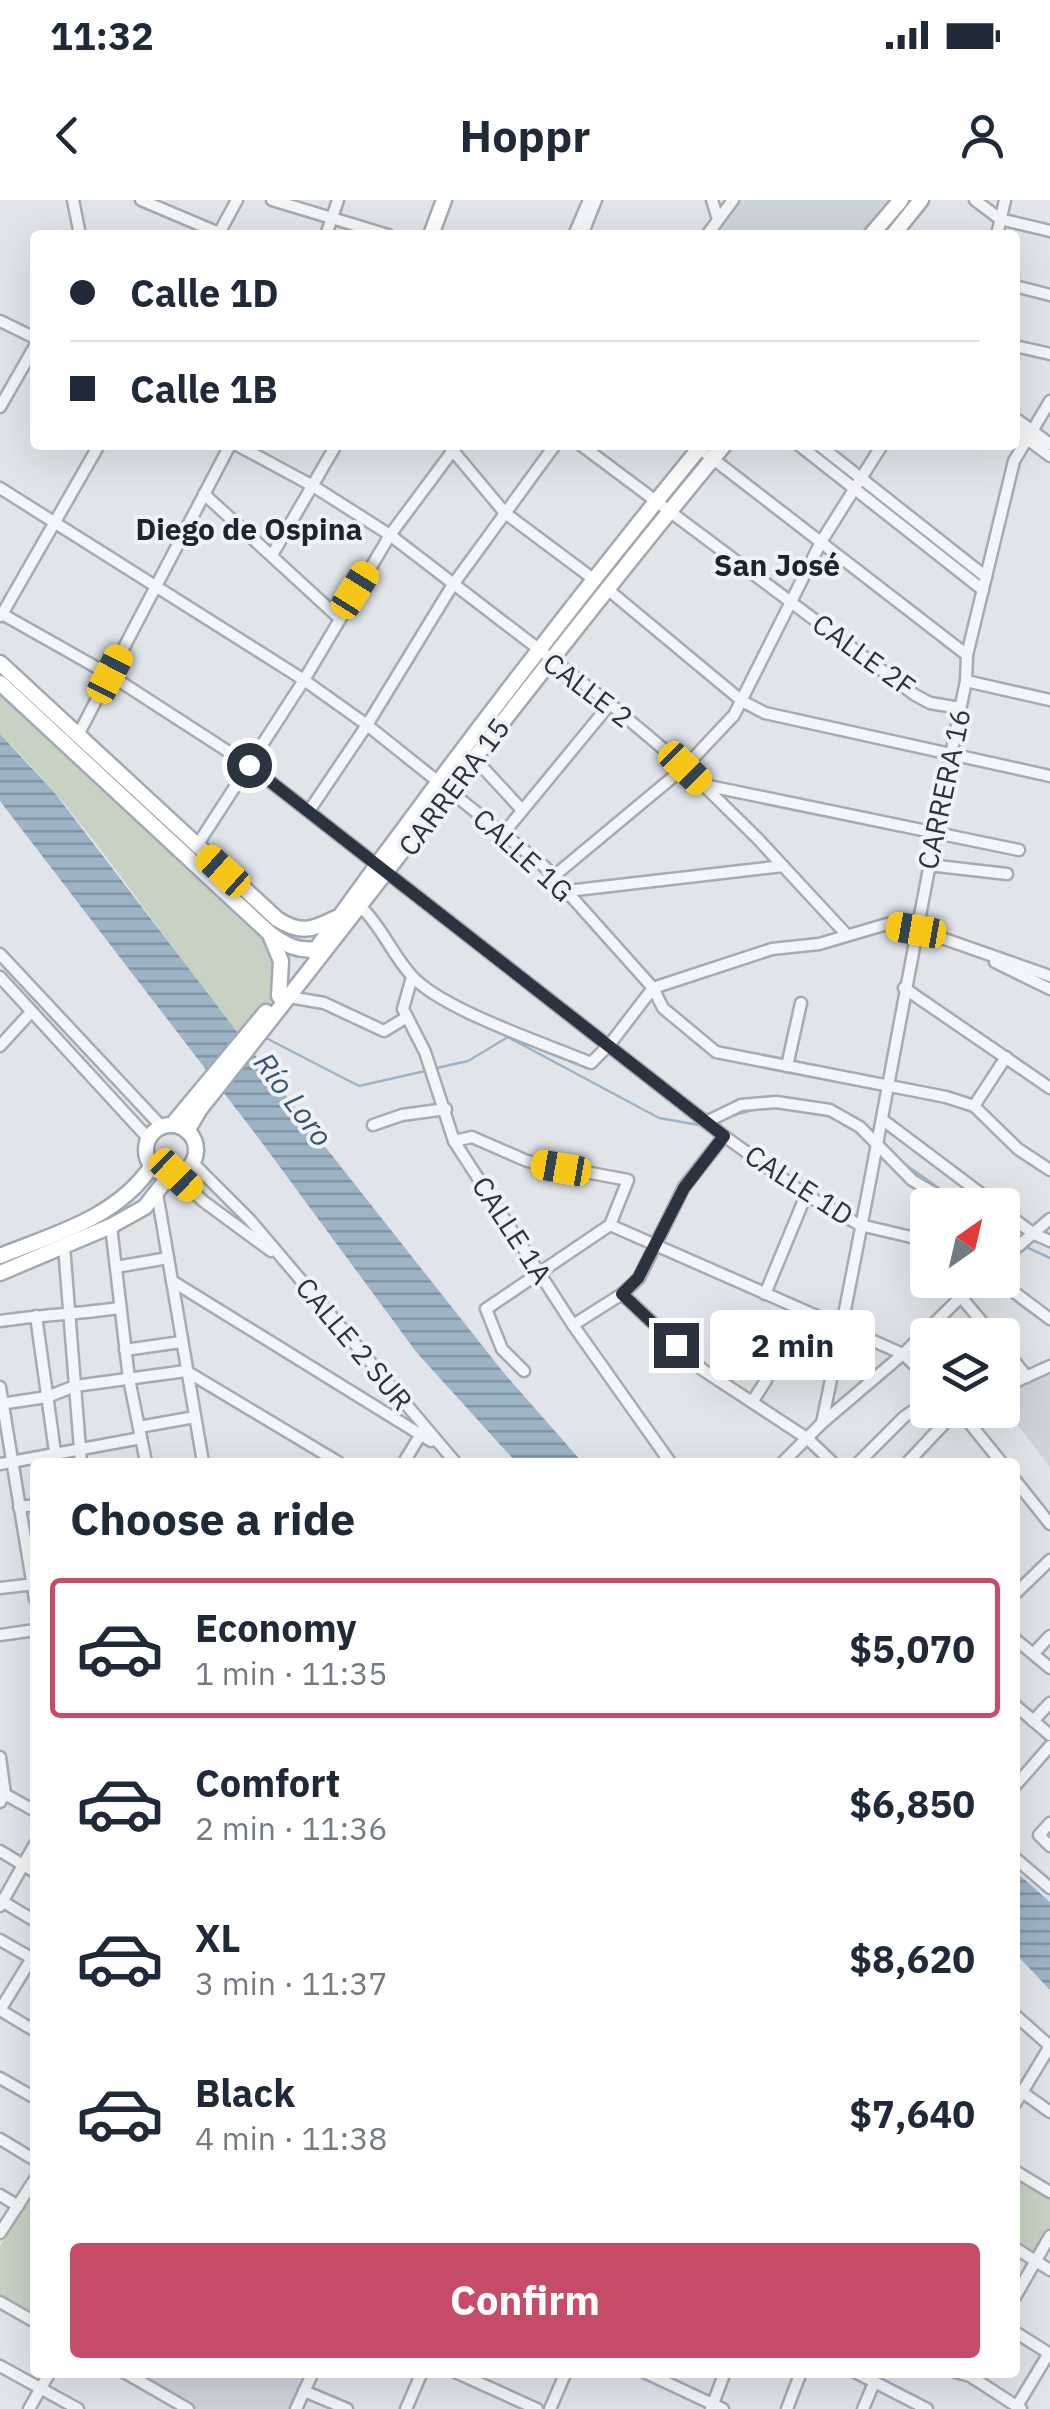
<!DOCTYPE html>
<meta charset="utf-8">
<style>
body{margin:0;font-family:"IBM Plex Sans",sans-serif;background:#f6f6f7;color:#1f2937;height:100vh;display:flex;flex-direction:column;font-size:38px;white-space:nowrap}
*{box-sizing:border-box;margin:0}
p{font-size:32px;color:#747a83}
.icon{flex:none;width:55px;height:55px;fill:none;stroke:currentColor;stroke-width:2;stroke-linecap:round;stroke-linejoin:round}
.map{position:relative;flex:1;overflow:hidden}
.sheet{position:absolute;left:30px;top:1258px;width:990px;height:920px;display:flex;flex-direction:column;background:#fff;border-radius:10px;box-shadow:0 10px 40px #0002}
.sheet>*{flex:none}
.banner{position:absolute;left:30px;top:30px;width:990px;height:220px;border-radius:10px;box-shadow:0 10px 40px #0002;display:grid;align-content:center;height:220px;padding:0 40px;background:#fff}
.needle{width:65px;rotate:34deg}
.controls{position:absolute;left:910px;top:988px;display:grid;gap:20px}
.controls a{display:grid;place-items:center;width:110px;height:110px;border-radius:10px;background:#fff;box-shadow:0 10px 40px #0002;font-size:50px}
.end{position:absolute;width:45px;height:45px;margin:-22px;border:12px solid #2a333f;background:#fff;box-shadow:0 0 0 5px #fff}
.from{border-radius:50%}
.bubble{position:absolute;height:70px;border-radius:10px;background:#fff;box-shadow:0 10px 40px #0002;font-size:32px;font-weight:700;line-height:70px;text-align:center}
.car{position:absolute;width:30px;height:60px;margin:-30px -15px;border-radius:12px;box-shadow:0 0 8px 2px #0007;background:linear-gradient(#f5c518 24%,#345 0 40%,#f5c518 0 76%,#345 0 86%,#f5c518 0)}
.banner b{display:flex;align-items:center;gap:35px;height:95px;font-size:38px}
.banner b+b{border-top:2px solid #e0e1e3}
.banner i{width:25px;height:25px;background:#1f2937}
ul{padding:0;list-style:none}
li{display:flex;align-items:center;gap:30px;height:140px;margin:0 20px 15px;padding:0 20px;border:5px solid transparent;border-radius:10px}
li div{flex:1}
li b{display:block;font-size:38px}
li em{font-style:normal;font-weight:700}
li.current{border-color:#c74c67}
li>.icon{width:90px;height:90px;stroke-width:1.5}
h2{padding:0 40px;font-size:45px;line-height:120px}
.action{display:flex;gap:20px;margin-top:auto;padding:20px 40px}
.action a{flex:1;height:115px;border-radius:10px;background:#c74c67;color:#fff;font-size:40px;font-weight:700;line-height:115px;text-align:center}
.status{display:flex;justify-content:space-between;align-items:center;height:70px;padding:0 50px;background:#fff;direction:ltr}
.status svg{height:28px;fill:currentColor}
header{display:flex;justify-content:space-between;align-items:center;height:130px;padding:0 40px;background:#fff;font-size:45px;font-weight:700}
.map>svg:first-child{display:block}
.built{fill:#cfd4da}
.green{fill:#c7d2c2}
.water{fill:url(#water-rules)}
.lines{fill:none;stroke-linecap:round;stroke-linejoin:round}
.stream{stroke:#9db4c7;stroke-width:2.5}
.minor-casing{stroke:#a6abb3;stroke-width:15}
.major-casing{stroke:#a0a9b4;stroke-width:19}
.minor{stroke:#f3f5f7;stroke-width:10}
.major{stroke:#fff;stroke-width:14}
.route{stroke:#2a333f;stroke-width:12}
.labels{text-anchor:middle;stroke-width:8;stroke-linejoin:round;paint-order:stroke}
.street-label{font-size:28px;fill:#2a333f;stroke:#f0f3f6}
.neighbourhood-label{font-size:30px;font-weight:bold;fill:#1c2430;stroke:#f0f3f6}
.water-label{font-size:30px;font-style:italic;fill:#365471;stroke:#f0f3f6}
</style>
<div class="status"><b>11:32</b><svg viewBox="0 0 49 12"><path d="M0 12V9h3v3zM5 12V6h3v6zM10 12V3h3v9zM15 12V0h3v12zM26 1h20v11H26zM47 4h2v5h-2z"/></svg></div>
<header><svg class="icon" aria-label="back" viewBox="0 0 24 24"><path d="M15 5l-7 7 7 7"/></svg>Hoppr<svg class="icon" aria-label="person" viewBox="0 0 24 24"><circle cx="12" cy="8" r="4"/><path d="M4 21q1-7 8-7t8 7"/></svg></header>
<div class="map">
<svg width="1050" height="2209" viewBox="0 0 1050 2209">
<defs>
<pattern id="water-rules" width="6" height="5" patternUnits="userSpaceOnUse" patternTransform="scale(2.5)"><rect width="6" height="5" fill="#9db4c7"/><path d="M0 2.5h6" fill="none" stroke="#8093a3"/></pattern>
</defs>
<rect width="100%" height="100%" fill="#e1e4e9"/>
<!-- built -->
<g class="built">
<path d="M733 0H901L871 35H708Z"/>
<path d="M1050 1174V1267L1003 1206 1002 1196Z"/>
<path d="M132 2173H309L292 2209H195Z"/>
</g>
<!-- green -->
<g class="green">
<path d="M0 483 277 749 279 796 242 837C160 738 93 624 0 534Z"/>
<path d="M1015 1971 1050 1992V2036L1036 2061 1015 2048Z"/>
<path d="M35 1981V2115L0 2096V2046Z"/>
</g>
<!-- water -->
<g class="water">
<path d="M0 534 54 592 319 939 503 1172 582 1262H516L417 1153 263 944 0 601Z"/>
<path d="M1015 1671 1050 1702V1790L1015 1753Z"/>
</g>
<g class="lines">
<!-- stream -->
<g class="stream">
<path d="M266 838 359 886 425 871"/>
<path d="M432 869 468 861 508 837 659 918 705 926"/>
<path d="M731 916 756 909"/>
<path d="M903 963 963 1005"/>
<path d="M1024 1046 1050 1058"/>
</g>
<!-- minor casing -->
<g class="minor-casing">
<g id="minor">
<path d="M73 0 80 35"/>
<path d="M141 0 219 33"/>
<path d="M272 0 388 35"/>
<path d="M712 0 718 19"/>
<path d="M975 0 1000 19 1050 31"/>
<path d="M218 35 237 0"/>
<path d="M326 35 338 0"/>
<path d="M574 35 589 0"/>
<path d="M582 35 596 0"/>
<path d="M707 35 733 0"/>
<path d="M997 35 1005 0"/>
<path d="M1015 86 1050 95"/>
<path d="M0 121 35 138"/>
<path d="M1015 146 1050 154"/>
<path d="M0 207 35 146"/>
<path d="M1015 218 1050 244"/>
<path d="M1015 230 1050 256"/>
<path d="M237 245 313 286 390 335 610 504 685 567 758 639 846 734"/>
<path d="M581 245 915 495 930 503 960 508"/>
<path d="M695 245 967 455"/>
<path d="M799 245 983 390"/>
<path d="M819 245 986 377"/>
<path d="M449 246 505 313 592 378"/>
<path d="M0 288 304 480 367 525 545 667 653 788 663 808 716 852 946 897 974 906 1018 949 1050 970"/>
<path d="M204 294 338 417"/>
<path d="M272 355 336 245"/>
<path d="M606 388 742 501 765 513 1050 576"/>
<path d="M2 414 110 475 249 565 724 936 806 995 860 1025 928 1041"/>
<path d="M1 416 99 245"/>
<path d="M966 481 1050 500"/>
<path d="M77 537 230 245"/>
<path d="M475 559 522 610"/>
<path d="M704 585 1019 650"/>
<path d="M309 611 367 525 452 386 555 245"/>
<path d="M503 634 610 504"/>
<path d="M196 647 304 480 390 335 457 245"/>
<path d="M929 665 1007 674"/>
<path d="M554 676 685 567 734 515 821 342 882 245"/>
<path d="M567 691 783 666"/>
<path d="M361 707C382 727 392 754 411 775 440 809 546 844 591 863L610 844 653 788 772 749 819 744 887 724 916 729 1050 776"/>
<path d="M0 754 161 926"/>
<path d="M995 762 1050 789"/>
<path d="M0 777 148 938"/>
<path d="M412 777 403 809 425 852 454 941 573 1125 670 1262"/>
<path d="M904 788 1050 888"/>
<path d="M289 797 324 803 384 831 407 817"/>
<path d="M0 846 31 812"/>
<path d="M787 866 801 803"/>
<path d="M974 906 1006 857"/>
<path d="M883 920 996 1005"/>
<path d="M706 922 741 905 776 902 830 910 860 927 912 980 954 1005"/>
<path d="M373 925 402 915 446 909"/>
<path d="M454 941 472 937 527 961 628 980 610 1025"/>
<path d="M193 963 250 1020 455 1262"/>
<path d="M176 975 203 1001 271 1051"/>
<path d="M157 993 203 1262"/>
<path d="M1002 1010 1034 1034 1050 1041"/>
<path d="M610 1025 903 1154 928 1178"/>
<path d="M111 1026 129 1179 146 1262"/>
<path d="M1002 1032 1020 1045"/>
<path d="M64 1046 81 1262"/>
<path d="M1002 1060 1050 1019"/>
<path d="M116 1067 168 1058"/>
<path d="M998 1080 1050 1119"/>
<path d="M172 1081 431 1241"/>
<path d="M622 1094 703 1170 808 1239 832 1262"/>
<path d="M765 1094 806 995"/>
<path d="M961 1097 993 1135"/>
<path d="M36 1116 55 1252"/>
<path d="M0 1121C40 1115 79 1114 119 1108"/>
<path d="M573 1125 622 1094 639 1078 684 987 724 936"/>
<path d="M1002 1146 1027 1177"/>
<path d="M125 1150 181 1142"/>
<path d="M524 1171 502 1149 486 1109 610 1025"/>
<path d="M0 1187 35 1399"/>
<path d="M1002 1188 1050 1166"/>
<path d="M752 1202 765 1182 797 1108"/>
<path d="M0 1204 47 1197 75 1186 186 1171 338 1262"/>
<path d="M959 1210 1001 1262"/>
<path d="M822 1223C874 976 915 728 966 481L967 455 1014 261 1050 201"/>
<path d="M139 1227 195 1217"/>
<path d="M404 1262 424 1229"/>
<path d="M783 1262 822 1223 903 1154 978 1080"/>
<path d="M859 1262 904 1217 928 1200"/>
<path d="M908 1262 957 1210"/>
<path d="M0 1264 141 1238"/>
<path d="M1015 1280 1050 1324"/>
<path d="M19 1307 35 1305"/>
<path d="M0 1388 35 1384"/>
<path d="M1015 1394 1050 1360"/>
<path d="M0 1435 35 1430"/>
<path d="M1015 1439 1050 1468"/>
<path d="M1034 1453 1050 1436"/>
<path d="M1015 1505 1050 1535"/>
<path d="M1033 1521 1050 1503"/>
<path d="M0 1557 5 1594 0 1602"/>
<path d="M1015 1586 1050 1546"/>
<path d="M1 1592 35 1611"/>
<path d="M1050 1623 1039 1635 1050 1646"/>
<path d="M0 1651 35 1672"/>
<path d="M1015 1658 1050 1688"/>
<path d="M0 1700 35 1721"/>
<path d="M0 1706 35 1644"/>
<path d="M0 1740 35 1760"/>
<path d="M0 1810 35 1753"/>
<path d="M0 1810 35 1831"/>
<path d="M1015 1815 1050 1846"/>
<path d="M0 1878 35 1898"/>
<path d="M1015 1887 1050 1912"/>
<path d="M1015 1904 1050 1846"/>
<path d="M0 1939 35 1960"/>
<path d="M1015 1971 1050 1992"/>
<path d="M0 1995 18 2006"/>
<path d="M0 2033 35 1979"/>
<path d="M1015 2048 1050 2070"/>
<path d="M1015 2097 1050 2036"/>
<path d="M0 2102 35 2122"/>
<path d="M1015 2132 1050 2154"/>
<path d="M0 2166 78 2209"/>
<path d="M124 2172 188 2209"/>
<path d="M455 2172 537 2209"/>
<path d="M644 2172 723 2209"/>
<path d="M855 2172 927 2209"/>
<path d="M956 2172 970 2176 1021 2209"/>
<path d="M304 2191 347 2209"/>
<path d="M1017 2206 1049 2153"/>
<path d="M29 2209 50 2172"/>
<path d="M296 2209 313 2172"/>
<path d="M406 2209 422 2172"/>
<path d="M550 2209 566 2172"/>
<path d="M711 2209 725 2172"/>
<path d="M787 2209 801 2172"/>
<path d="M863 2209 874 2183"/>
</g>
</g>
<!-- major casing -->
<g class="major-casing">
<g id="major">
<path d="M431 35 444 0"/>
<path d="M871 35 901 0"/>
<path d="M893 35 921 0"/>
<path d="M0 463 277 719C300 734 313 730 336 718"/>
<path d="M0 483 268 732C285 745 299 753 321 748"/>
<path d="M271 737 281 761 279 796"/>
<path d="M314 752C438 579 567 410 702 245"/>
<circle cx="171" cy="950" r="25"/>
<path d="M172 925 266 812"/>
<path d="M187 931 200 909C376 688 545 462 724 245"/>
<path d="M0 1056C55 1034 116 1018 151 967"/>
<path d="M0 1073 111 1026 145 1007 169 976"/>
</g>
</g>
<!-- minor -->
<use href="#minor" class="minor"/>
<!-- major -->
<use href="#major" class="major"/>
</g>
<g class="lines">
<!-- route -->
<path class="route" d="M249 565 724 936 684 988 638 1078 622 1094 676 1145"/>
</g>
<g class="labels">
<!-- street labels -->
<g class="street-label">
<text transform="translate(864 455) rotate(36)" y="10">CALLE 2F</text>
<text transform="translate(588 490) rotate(37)" y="10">CALLE 2</text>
<text transform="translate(454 587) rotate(-53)" y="10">CARRERA 15</text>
<text transform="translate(944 589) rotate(-78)" y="10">CARRERA 16</text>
<text transform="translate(523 655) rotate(42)" y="10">CALLE 1G</text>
<text transform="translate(799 985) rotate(33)" y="10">CALLE 1D</text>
<text transform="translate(512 1030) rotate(57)" y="10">CALLE 1A</text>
<text transform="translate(354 1144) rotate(50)" y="10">CALLE 2 SUR</text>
</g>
<!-- neighbourhood labels -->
<g class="neighbourhood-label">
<text x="249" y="340">Diego de Ospina</text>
<text x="777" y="376">San José</text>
</g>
<!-- water labels -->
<g class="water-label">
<text transform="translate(293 900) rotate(53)" y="10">Río Loro</text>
</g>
</g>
</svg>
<div class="controls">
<a><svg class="needle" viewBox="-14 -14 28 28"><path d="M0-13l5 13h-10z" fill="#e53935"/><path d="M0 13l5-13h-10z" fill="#747a83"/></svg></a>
<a><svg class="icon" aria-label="layers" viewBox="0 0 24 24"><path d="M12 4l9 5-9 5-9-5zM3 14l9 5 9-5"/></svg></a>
</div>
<i class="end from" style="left:249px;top:565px"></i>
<i class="end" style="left:676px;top:1145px"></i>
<div class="bubble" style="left:710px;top:1110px;width:165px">2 min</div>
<i class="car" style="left:355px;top:390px;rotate:32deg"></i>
<i class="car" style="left:110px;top:474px;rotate:27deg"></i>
<i class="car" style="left:685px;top:568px;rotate:135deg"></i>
<i class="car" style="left:223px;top:671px;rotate:312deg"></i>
<i class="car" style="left:916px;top:730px;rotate:280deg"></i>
<i class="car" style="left:561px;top:968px;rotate:280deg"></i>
<i class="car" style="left:176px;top:975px;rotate:134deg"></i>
<div class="banner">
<b><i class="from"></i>Calle 1D</b>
<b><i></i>Calle 1B</b>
</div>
<section class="sheet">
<h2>Choose a ride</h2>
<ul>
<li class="current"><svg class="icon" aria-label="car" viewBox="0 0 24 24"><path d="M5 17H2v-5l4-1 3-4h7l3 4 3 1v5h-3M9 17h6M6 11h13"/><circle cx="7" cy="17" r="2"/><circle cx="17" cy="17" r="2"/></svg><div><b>Economy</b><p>1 min · 11:35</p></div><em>$5,070</em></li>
<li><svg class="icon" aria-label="car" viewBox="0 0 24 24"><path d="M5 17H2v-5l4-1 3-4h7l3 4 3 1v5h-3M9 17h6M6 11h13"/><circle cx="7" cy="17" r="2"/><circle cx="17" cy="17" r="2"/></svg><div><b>Comfort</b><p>2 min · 11:36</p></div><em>$6,850</em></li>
<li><svg class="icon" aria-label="car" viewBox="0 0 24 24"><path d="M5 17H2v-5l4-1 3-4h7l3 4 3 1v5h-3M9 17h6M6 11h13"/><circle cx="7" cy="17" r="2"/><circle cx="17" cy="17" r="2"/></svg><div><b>XL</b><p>3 min · 11:37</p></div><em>$8,620</em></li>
<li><svg class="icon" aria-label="car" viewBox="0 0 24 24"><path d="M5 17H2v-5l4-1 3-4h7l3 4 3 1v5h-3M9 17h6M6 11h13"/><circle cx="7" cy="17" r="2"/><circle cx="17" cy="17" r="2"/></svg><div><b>Black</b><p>4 min · 11:38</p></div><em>$7,640</em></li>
</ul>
<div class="action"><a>Confirm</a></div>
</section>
</div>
